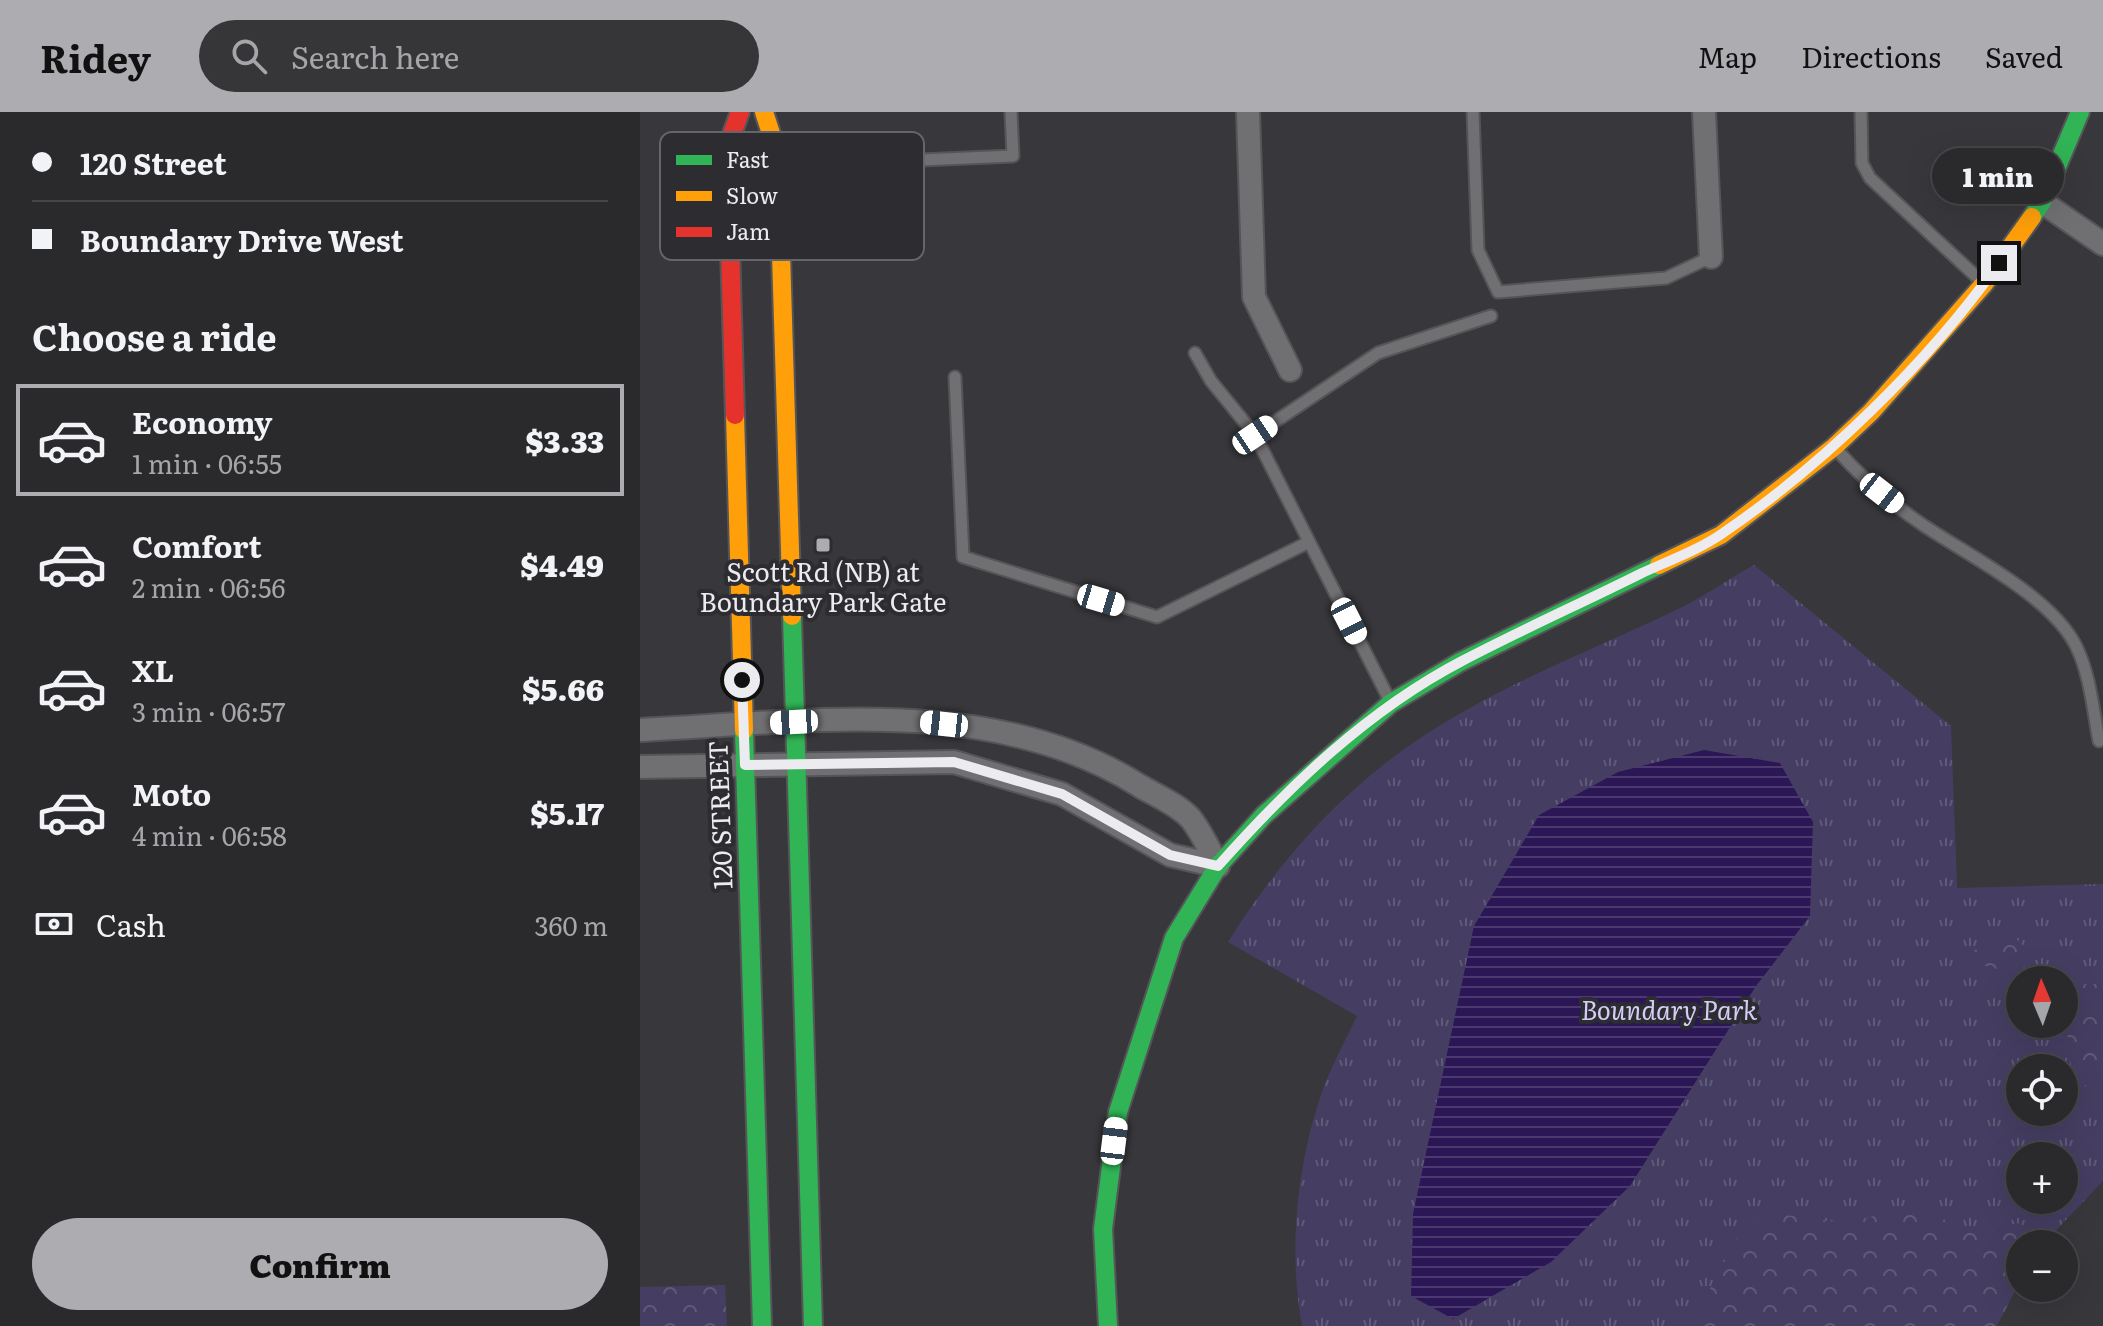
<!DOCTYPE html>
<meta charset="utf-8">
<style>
body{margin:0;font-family:Literata,serif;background:#363538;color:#f1f3f6;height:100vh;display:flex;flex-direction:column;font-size:30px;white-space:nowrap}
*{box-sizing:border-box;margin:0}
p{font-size:26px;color:#a5a6a9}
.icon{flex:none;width:44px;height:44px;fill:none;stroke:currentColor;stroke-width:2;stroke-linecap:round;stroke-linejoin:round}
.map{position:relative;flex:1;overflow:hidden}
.panel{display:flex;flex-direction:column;background:#2a292c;width:640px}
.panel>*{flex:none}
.hud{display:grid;align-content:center;height:176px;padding:0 32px;background:#2a292c}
.needle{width:52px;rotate:358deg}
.buttons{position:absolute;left:1366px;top:854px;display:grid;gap:16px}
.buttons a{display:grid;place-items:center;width:72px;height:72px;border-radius:50%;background:#2a292c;box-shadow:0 8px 32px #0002,0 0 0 2px #464548;font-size:40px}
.end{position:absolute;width:36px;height:36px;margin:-18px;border:10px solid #ececf0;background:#111;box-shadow:0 0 0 4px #111}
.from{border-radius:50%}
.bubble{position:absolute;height:56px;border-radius:28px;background:#2a292c;box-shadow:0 8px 32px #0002,0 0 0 2px #464548;font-size:26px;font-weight:800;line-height:56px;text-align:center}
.car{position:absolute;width:24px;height:48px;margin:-24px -12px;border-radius:10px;box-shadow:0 0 6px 2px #0007;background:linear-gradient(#fff 24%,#345 0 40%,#fff 0 76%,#345 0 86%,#fff 0)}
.hud b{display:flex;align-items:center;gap:28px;height:76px;font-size:30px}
.hud b+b{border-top:2px solid #464548}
.hud i{width:20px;height:20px;background:#f1f3f6}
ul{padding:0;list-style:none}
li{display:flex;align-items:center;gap:24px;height:112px;margin:0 16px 12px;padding:0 16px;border:4px solid transparent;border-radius:0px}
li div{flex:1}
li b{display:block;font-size:30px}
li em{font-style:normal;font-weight:800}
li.active{border-color:#adadb1}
li>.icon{width:72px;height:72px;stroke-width:1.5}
h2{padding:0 32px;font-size:36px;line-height:96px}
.pay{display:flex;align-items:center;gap:20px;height:88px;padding:0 32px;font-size:30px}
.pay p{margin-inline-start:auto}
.button{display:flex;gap:16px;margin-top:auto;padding:16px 32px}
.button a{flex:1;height:92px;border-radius:48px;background:#adadb1;color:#111;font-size:32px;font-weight:800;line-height:92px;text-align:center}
header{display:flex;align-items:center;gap:48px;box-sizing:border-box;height:112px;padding:0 40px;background:#adadb1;color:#111}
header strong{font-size:38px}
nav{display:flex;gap:44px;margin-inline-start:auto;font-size:28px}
.search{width:560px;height:72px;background:#363538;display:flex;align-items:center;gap:20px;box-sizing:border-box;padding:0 28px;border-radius:44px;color:#a5a6a9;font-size:30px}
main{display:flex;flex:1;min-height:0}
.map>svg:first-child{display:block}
.grass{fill:url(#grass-tufts);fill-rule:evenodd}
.forest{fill:url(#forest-crowns)}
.water{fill:url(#water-rules)}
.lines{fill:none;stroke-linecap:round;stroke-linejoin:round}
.lane-casing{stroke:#555558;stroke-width:15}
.street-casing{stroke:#555558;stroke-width:26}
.fast-casing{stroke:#555558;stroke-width:22}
.slow-casing{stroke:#555558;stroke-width:22}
.jam-casing{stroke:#555558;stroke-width:22}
.lane{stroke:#706f72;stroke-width:11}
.street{stroke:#706f72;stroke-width:22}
.fast{stroke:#30b455;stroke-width:18}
.slow{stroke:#ff9f0a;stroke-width:18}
.jam{stroke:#e5322d;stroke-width:18}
.route{stroke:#ececf0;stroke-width:10}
.poi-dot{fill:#adadb1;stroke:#2d2c31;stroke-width:3}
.labels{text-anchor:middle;stroke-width:8;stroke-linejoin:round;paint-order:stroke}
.poi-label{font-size:26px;fill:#ececf0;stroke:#2d2c31}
.street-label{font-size:26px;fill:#ececf0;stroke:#2d2c31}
.park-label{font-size:26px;font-style:italic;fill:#d3ccf6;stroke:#2d2c31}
.key{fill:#2d2c31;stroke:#66666a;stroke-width:2}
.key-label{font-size:22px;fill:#ececf0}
</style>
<header>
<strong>Ridey</strong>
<div class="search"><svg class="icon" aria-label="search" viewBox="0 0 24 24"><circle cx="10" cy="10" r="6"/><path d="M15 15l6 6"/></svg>Search here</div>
<nav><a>Map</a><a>Directions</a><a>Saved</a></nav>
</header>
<main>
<section class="panel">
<div class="hud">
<b><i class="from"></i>120 Street</b>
<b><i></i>Boundary Drive West</b>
</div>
<h2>Choose a ride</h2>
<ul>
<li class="active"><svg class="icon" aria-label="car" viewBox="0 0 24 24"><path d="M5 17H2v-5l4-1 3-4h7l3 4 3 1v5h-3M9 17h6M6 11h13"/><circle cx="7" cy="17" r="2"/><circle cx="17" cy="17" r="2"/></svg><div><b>Economy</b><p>1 min · 06:55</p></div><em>$3.33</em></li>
<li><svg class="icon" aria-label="car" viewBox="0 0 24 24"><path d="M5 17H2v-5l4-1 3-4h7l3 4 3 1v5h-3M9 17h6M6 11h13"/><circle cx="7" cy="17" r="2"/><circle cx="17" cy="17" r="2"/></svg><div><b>Comfort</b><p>2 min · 06:56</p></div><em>$4.49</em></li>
<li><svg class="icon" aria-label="car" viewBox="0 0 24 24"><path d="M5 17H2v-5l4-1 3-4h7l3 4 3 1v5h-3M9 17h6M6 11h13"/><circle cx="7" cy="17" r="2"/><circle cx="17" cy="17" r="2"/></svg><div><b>XL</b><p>3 min · 06:57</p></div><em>$5.66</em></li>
<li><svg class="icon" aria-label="car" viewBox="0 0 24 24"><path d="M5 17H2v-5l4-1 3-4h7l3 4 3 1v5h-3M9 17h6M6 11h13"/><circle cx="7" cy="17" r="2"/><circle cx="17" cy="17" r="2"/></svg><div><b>Moto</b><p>4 min · 06:58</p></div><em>$5.17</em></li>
</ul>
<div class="pay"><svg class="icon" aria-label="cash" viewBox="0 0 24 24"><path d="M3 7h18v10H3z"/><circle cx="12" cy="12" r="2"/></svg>Cash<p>360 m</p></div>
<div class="button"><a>Confirm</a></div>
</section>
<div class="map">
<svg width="1463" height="1214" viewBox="0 0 1463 1214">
<defs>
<pattern id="grass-tufts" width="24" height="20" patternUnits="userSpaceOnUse" patternTransform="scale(2)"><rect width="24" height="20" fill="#453e62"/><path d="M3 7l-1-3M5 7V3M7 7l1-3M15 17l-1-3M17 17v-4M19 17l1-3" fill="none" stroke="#605a79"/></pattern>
<pattern id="forest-crowns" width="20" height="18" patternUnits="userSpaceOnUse" patternTransform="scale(2)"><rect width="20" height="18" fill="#453e62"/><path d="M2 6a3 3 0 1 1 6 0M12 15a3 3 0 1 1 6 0" fill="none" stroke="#605a79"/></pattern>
<pattern id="water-rules" width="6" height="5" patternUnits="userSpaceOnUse" patternTransform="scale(2)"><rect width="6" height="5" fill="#2c1756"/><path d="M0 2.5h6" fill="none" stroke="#4b396f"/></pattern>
</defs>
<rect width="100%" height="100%" fill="#38373b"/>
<!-- grass -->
<path class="grass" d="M1114 453 1311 614 1317 776 1463 772V1069L1403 1132H1380V1169L1356 1214H662C648 1136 657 1051 683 977 692 952 706 928 717 904L588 830C634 757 689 692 759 641 842 580 942 543 1034 499 1062 486 1087 468 1114 453ZM1380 868H1424V912H1380ZM1380 956H1424V1000H1380ZM1380 1044H1424V1088H1380Z"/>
<!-- forest -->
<g class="forest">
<path d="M1372 823 1390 840 1383 858 1372 861 1335 851 1332 839Z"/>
<path d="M1430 872H1463V979L1433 969 1424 896Z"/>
<path d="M1273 1095 1335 1120 1380 1111 1401 1130 1380 1132V1169L1357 1214H1050L1101 1119 1131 1101 1204 1111Z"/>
<path d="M85 1173 87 1214H0V1175Z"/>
</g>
<!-- water -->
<path class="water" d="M1064 638 1140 651 1173 710 1170 804 1116 874 990 1074 911 1150 813 1207 771 1184 773 1102 834 814 899 703 978 660Z"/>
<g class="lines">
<!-- lane casing -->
<g class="lane-casing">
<g id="lane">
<path d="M833 0 838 138 858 180 1026 166 1071 145"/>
<path d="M1221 0 1222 51 1230 66 1341 169"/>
<path d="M141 54 373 44 371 0"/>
<path d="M555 241 571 269 615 323 749 587"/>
<path d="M315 265 323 445 517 505 669 430"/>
<path d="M615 323 738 241 851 204"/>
<path d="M1196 337C1221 365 1252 392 1283 413 1329 444 1411 484 1436 534 1450 562 1453 598 1459 629"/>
</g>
</g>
<!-- street casing -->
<g class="street-casing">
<g id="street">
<path d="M608 0 614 185 650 258"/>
<path d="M1064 0 1071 145"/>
<path d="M1402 90 1463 132"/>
<path d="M0 618C165 610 353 581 500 674 515 683 539 693 551 707 562 721 570 739 578 754"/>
<path d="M0 655 314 650 422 682 530 743 578 754"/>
</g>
</g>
<!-- fast casing -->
<g class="fast-casing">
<g id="fast">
<path d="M1392 105 1402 90 1440 0"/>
<path d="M152 504 173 1214"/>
<path d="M104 618 122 1214"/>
<path d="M468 1214 463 1117 478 1000 534 826 578 754 624 703 751 591 820 550 1019 453"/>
</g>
</g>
<!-- slow casing -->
<g class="slow-casing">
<g id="slow">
<path d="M124 0 138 43 152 504"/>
<path d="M95 303 104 618"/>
<path d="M1019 453 1081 423 1194 335 1231 300 1344 172 1392 105"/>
</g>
</g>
<!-- jam casing -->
<g class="jam-casing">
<path id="jam" d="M95 303 87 36 100 0"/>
</g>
<!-- lane -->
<use href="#lane" class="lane"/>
<!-- street -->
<use href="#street" class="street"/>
<!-- fast -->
<use href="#fast" class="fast"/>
<!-- slow -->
<use href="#slow" class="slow"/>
<!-- jam -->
<use href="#jam" class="jam"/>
</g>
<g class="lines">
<!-- route -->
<path class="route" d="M102 568 105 653 314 650 422 682 530 743 578 754C648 675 728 598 822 549 881 518 942 491 1002 461 1028 449 1059 438 1083 421 1184 352 1288 251 1359 151"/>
</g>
<!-- markers -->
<rect class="poi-dot" x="175" y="425" width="16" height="16" rx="4"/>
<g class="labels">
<!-- poi labels -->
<g class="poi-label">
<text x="183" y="470">Scott Rd (NB) at<tspan x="183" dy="30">Boundary Park Gate</tspan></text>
</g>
<!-- street labels -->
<g class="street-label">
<text transform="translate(81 703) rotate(-92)" y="9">120 STREET</text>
</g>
<!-- park labels -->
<g class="park-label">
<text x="1029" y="908">Boundary Park</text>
</g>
</g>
<!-- legend -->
<rect x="20" y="20" width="264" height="128" rx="12" class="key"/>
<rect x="36" y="43" width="36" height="10" fill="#30b455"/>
<rect x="36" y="79" width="36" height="10" fill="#ff9f0a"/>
<rect x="36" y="115" width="36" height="10" fill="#e5322d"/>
<g class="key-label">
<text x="86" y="56">Fast</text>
<text x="86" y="92">Slow</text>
<text x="86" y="128">Jam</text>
</g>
</svg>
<div class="buttons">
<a><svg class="needle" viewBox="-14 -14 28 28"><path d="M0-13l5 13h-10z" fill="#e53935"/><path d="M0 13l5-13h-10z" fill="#a5a6a9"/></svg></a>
<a><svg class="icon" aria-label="locate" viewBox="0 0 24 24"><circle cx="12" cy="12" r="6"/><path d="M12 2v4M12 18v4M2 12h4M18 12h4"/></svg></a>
<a>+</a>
<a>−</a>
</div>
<i class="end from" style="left:102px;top:568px"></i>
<i class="end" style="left:1359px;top:151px"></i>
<div class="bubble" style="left:1292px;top:36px;width:132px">1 min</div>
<i class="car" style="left:615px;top:323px;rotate:56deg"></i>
<i class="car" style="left:1242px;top:381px;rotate:128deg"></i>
<i class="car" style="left:461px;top:488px;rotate:107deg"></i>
<i class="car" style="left:709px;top:509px;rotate:153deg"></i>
<i class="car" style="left:154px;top:610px;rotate:267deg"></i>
<i class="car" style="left:304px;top:612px;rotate:276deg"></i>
<i class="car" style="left:474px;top:1029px;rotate:7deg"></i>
</div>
</main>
